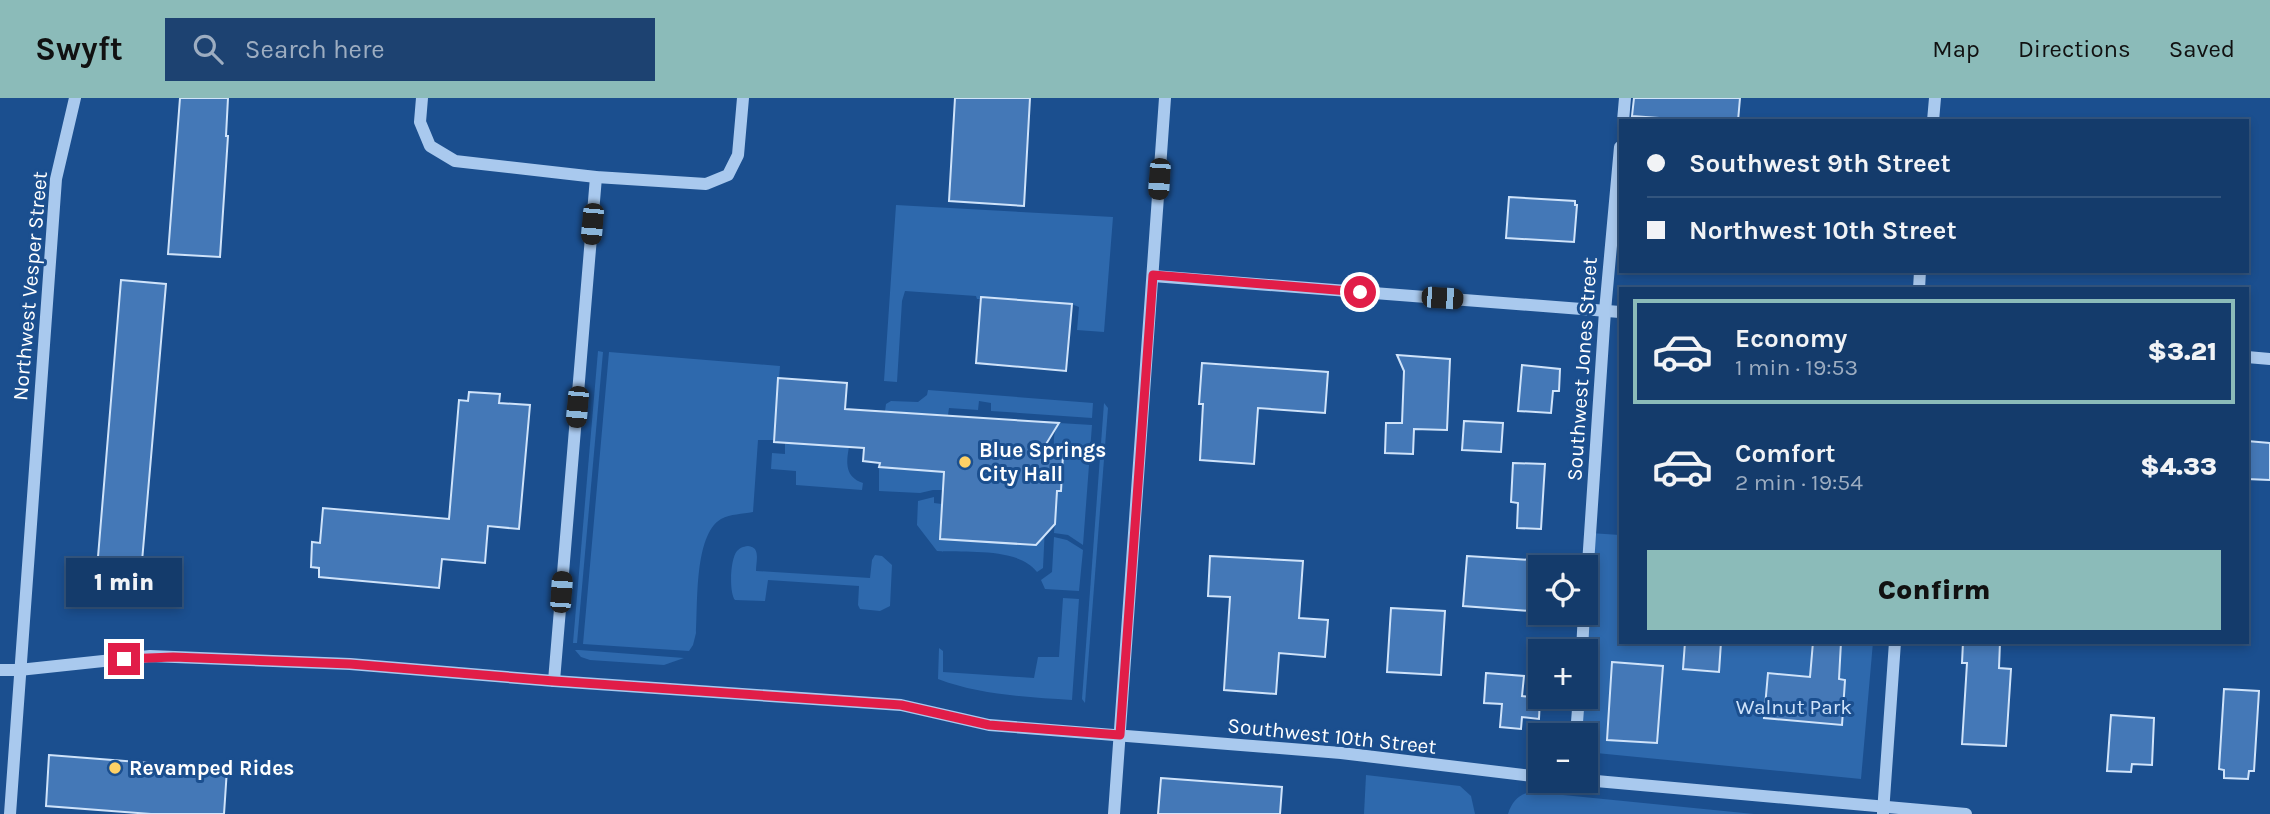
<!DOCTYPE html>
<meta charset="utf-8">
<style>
body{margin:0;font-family:Karla,sans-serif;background:#1d4271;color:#f1f3f6;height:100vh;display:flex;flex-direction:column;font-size:26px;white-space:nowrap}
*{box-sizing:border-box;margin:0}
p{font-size:23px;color:#9dadc1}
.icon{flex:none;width:38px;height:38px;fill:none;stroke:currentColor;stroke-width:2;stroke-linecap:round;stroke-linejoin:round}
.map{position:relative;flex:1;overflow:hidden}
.panel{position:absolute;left:1619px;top:189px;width:630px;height:357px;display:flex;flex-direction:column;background:#143b6b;border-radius:0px;box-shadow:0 4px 10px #0003,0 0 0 2px #33557e}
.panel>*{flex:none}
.banner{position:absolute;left:1619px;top:21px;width:630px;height:154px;border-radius:0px;box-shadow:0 4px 10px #0003,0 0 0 2px #33557e;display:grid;align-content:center;height:154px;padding:0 28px;background:#143b6b}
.tools{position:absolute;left:1528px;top:457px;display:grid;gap:14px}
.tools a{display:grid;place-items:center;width:70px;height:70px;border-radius:0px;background:#143b6b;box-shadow:0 4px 10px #0003,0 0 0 2px #33557e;font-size:35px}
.end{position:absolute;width:32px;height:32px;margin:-16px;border:9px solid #e11d48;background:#fff;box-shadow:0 0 0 4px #fff}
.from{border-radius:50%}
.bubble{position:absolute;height:49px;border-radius:0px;background:#143b6b;box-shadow:0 4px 10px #0003,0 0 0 2px #33557e;font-size:23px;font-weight:800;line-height:49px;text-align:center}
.car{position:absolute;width:21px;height:42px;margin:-21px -10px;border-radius:9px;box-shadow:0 0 5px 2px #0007;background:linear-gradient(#222 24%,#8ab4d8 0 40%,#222 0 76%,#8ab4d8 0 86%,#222 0)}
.banner b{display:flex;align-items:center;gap:24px;height:66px;font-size:26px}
.banner b+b{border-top:2px solid #33557e}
.banner i{width:18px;height:18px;background:#f1f3f6}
ul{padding:12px 0 0;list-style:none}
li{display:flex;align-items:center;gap:21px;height:105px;margin:0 14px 10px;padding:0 14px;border:4px solid transparent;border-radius:0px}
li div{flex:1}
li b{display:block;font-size:26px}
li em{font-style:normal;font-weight:800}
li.selected{border-color:#8bbbb9}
li>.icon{width:63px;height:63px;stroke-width:1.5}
.action{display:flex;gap:14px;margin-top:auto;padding:14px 28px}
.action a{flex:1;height:80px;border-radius:0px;background:#8bbbb9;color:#111;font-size:28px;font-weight:800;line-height:80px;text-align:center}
header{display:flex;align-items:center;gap:42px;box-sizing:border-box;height:98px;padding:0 35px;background:#8bbbb9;color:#111}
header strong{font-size:33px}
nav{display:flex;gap:38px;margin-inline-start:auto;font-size:24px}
.search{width:490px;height:63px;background:#1d4271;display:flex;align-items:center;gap:18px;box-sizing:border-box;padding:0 24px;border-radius:0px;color:#9dadc1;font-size:26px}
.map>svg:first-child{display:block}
.green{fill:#2e69ad}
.building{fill:#4478b7;stroke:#cfe3fa;stroke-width:2}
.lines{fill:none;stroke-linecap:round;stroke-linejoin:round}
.minor{stroke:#a9c9ee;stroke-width:12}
.route{stroke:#e11d48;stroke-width:9}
.poi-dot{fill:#ffd166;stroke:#1b4f8f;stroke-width:2.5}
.labels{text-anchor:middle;stroke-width:6;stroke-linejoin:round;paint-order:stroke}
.street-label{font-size:21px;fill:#fff;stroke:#1b4f8f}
.poi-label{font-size:21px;font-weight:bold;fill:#fff;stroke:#1b4f8f;text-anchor:start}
.park-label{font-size:21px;fill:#cfe3fa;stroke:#1b4f8f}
</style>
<header>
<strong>Swyft</strong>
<div class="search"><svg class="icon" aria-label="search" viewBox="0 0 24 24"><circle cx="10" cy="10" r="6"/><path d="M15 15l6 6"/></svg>Search here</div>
<nav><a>Map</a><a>Directions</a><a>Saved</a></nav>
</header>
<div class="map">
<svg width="2270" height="716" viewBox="0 0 2270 716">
<rect width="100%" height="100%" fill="#1b4f8f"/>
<!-- green -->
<g class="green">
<path d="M896 107 1113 119 1104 234 1077 232 1079 209 1071 206 981 199V201H977L976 198 905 193 902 203 897 284 884 283Z"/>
<path d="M598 253 603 254 577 545H573Z"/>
<path d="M609 254 780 268 774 342H758L753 414C742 416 731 416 721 421 694 437 698 506 696 535L693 547 689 553 583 546Z"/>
<path d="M928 292 1093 305 1092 320 991 313V305L979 303 978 312 949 310 948 317 885 313 886 306 891 303 918 304 927 297Z"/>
<path d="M1104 305 1108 310 1085 605 1082 601Z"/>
<path d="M1059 325 1092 327 1083 447 1068 437 1054 435 1057 393H1061L1063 357H1057C1052 346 1053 335 1059 325Z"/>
<path d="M785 344 849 349C846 365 845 379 863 385L862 392 796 387V373L771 371 772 355 785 356Z"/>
<path d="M879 369 944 374 943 392H933L920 395 879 393Z"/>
<path d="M1039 385 1047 386 1043 470 1037 474C1018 449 967 455 937 453L917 427 918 403 934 399V405L942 406 940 441 1035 447Z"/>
<path d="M1590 435 1620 437V544H1873L1861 681 1586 654V637H1576L1579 599 1586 598V496Z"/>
<path d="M1054 439 1067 442 1083 452 1079 493 1045 491 1041 482 1052 474Z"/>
<path d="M748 448C761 449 756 463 756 473L870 480 872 462 875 457 882 458 892 467 890 508 880 513 860 511 858 507 859 488 768 482 765 503 735 502C729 495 730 461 737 453 741 449 742 449 748 448Z"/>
<path d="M1063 500 1079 501 1072 602C1027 599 980 597 938 581L939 550 943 553V574L1034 580 1038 559H1059Z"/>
<path d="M575 552H579L684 560 664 567 590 562 581 559Z"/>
<path d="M1366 677 1460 688 1471 698 1475 716H1364Z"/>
<path d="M1533 694 1754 716H1508C1512 703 1520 695 1533 694Z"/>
</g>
<!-- building -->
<g class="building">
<path d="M180 0H228L226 38H228L220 159 168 156Z"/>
<path d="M955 0H1030L1024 108 949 103Z"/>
<path d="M1634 0H1740L1738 23H1700L1632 18Z"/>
<path d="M1509 99 1575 103V107H1577L1574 144 1506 140Z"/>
<path d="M121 182 166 186 139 498 95 495Z"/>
<path d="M981 199 1072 206 1066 273 976 265Z"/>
<path d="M1397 257 1450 261 1447 332 1414 331 1413 356 1385 355 1386 325H1402L1404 273Z"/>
<path d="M1202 265 1328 274 1325 315 1258 310 1254 366 1200 362 1203 306H1199Z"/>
<path d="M1522 267 1560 271 1559 293H1553L1551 315 1518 313Z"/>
<path d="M778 280 847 285 845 311 1059 325 1040 356 1063 357 1061 393H1057L1055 426 1036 447 940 441 944 374 879 369 880 365 863 363 864 350 774 344Z"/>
<path d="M469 294 500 296 499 305 530 307 519 431 488 428 485 465 442 461 439 490 319 479V470L311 469 312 444 320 445 323 410 449 421 459 302 468 303Z"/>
<path d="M1464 323 1503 325 1501 354 1462 352Z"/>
<path d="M2247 343 2270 345V382L2247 381Z"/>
<path d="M1513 365 1545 366 1541 431 1517 430 1518 405 1511 404Z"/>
<path d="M1210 458 1303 463 1299 520 1328 522 1325 559 1279 555 1276 596 1224 592 1230 499 1208 498Z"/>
<path d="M1467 458 1532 462 1529 513 1463 508Z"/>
<path d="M1391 510 1445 513 1441 577 1387 574Z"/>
<path d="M1685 544H1721L1719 574 1683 571Z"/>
<path d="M1813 544H1841L1839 581 1845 582 1842 627 1764 620 1768 575 1810 579Z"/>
<path d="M1963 544H2000L1999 570 2011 571 2006 648 1962 646 1967 565H1962Z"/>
<path d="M1612 564 1663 568 1657 645 1607 642Z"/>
<path d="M1486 575 1524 578 1522 598 1540 600 1539 621 1522 619 1521 631 1500 629 1502 606 1484 605Z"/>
<path d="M2224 591 2259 593 2254 673H2249L2248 681 2224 680V672L2219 671Z"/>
<path d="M2111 617 2154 620 2152 667 2132 666 2131 674 2107 673Z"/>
<path d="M49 657 227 671 224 716H151L46 708Z"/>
<path d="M1161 680 1282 689 1280 716H1158Z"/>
</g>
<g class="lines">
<!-- minor -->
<g class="minor">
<path d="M422 0 420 24 430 48 455 63 596 79 706 86 728 77 738 57 743 0"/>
<path d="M1623 23 1625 0"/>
<path d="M1933 23 1935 0"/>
<path d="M1153 178 1620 214"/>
<path d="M1919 191 1920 173"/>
<path d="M2247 259 2270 261"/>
<path d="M1586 496 1605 213 1620 49"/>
<path d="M1582 553 1584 514"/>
<path d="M0 572H19L150 558 350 566 554 583 901 607 989 627 1341 655 1540 679"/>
<path d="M554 583 596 79"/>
<path d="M1576 637 1579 598"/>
<path d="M1585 682 1966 716"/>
<path d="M1883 715 1895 544"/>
<path d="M10 716 56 81 75 0"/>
<path d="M1114 716 1165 0"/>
</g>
</g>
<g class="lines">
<!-- route -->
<path class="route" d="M124 561 173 559 350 566 554 583 901 607 989 627 1120 637 1153 177 1360 194"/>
</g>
<!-- markers -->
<g class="poi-dot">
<circle cx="965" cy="364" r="7"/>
<circle cx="115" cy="670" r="7"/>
</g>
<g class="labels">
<!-- street labels -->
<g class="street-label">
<text transform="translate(30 188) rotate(-85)" y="7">Northwest Vesper Street</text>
<text transform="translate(1582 271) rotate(-86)" y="7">Southwest Jones Street</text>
<text transform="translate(1332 638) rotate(6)" y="7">Southwest 10th Street</text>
</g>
<!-- poi labels -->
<g class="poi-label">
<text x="979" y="359">Blue Springs<tspan x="979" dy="24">City Hall</tspan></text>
<text x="129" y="677">Revamped Rides</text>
</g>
<!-- park labels -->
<g class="park-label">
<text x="1794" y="616">Walnut Park</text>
</g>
</g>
</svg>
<div class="tools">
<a><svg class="icon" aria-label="locate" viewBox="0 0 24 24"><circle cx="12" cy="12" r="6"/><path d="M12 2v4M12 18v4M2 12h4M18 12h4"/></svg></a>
<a>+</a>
<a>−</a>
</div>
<i class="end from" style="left:1360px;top:194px"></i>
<i class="end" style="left:124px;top:561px"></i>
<div class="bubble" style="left:66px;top:460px;width:116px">1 min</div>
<i class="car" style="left:1159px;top:81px;rotate:184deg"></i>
<i class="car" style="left:592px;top:126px;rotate:185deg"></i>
<i class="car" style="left:1442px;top:200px;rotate:94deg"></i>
<i class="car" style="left:577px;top:309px;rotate:185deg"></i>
<i class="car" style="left:561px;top:494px;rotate:4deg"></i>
<div class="banner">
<b><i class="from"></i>Southwest 9th Street</b>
<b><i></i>Northwest 10th Street</b>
</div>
<section class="panel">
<ul>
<li class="selected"><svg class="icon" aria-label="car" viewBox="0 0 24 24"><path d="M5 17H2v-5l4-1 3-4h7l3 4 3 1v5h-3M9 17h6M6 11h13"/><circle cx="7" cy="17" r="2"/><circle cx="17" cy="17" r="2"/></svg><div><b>Economy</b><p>1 min · 19:53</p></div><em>$3.21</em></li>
<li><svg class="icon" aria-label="car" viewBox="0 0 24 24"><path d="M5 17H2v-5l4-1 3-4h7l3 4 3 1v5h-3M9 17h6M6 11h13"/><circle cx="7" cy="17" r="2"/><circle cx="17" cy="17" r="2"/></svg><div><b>Comfort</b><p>2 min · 19:54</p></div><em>$4.33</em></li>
</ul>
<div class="action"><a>Confirm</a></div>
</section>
</div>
